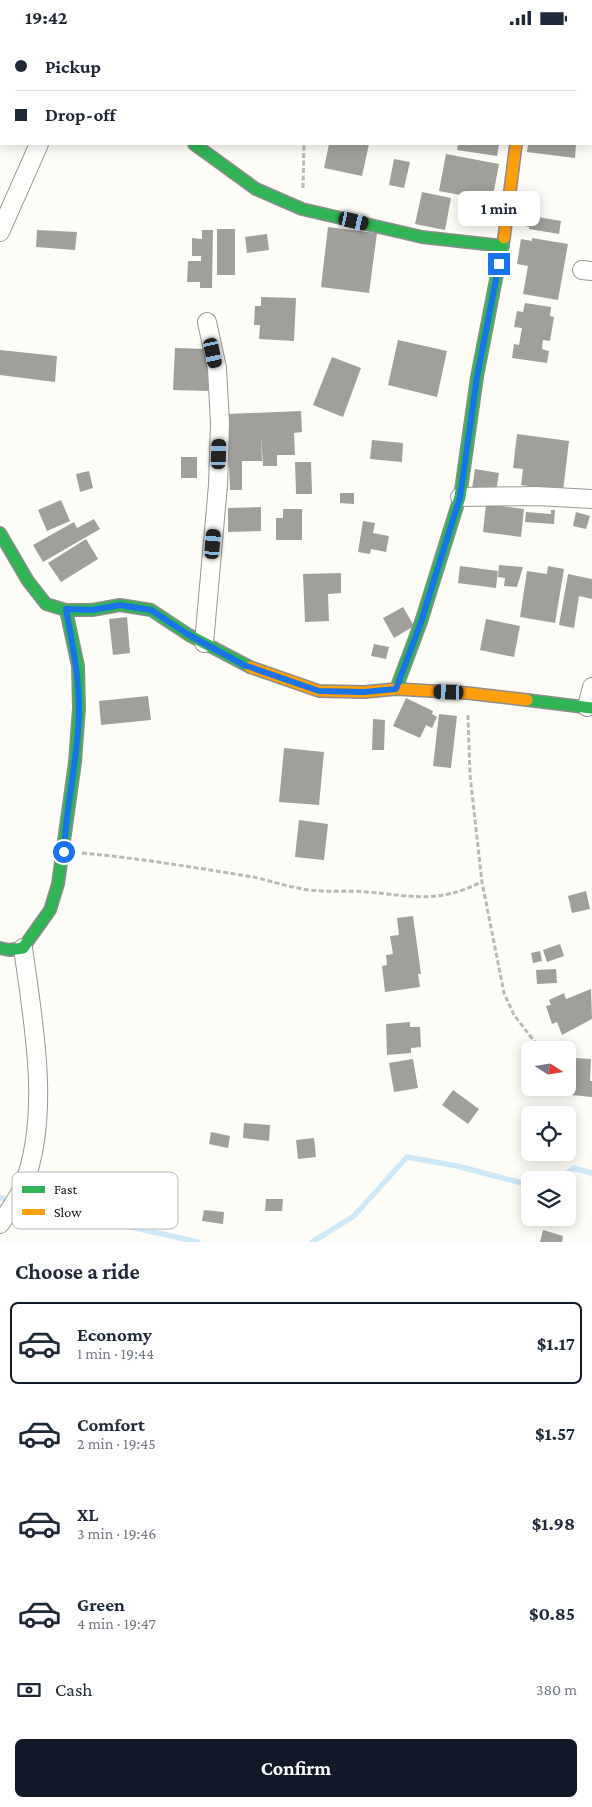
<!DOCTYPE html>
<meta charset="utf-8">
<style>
body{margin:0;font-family:"Crimson Pro",serif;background:#f6f6f7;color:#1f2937;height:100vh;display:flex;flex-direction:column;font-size:19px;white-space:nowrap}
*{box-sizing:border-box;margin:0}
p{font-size:16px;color:#747a83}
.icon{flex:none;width:28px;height:28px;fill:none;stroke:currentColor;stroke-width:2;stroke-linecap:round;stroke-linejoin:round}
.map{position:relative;height:1207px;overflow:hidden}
.panel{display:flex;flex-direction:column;background:#fff;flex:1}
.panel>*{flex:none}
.hud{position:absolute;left:0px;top:0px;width:592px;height:110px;box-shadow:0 2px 12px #0003;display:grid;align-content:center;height:110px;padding:0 15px;background:#fff}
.needle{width:32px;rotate:102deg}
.tools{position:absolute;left:521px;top:1006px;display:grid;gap:10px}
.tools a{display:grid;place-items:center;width:55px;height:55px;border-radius:8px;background:#fff;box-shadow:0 2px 12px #0003;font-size:25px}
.end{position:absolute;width:22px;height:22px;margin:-11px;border:6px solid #1a73e8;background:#fff;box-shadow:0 0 0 2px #fff}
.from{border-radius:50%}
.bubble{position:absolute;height:35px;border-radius:8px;background:#fff;box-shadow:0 2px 12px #0003;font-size:16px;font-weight:700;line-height:35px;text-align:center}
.car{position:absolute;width:15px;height:30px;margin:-15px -8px;border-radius:6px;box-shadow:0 0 4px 1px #0007;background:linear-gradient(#222 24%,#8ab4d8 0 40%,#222 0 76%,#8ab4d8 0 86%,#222 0)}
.hud b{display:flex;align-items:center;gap:18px;height:48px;font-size:19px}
.hud b+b{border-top:1px solid #e0e1e3}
.hud i{width:12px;height:12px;background:#1f2937}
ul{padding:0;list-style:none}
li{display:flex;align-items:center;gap:15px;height:82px;margin:0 10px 8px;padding:0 5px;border:2px solid transparent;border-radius:8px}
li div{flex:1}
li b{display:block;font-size:19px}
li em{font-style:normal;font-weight:700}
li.active{border-color:#111827}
li>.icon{width:45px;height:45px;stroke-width:1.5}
h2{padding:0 15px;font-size:22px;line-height:60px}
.pay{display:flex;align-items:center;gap:12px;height:55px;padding:0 15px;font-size:19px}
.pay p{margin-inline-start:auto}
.cta{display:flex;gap:10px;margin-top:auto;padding:10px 15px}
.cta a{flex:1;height:58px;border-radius:8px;background:#111827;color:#fff;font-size:20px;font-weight:700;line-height:58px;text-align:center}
.status{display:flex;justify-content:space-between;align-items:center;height:35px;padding:0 25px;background:#fff;direction:ltr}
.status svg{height:14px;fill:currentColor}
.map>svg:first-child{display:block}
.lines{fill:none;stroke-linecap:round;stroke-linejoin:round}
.stream{stroke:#cde8f7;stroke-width:5.5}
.building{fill:#a19f9c}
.street-casing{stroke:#979795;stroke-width:20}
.fast-casing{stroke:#8e8d8b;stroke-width:14}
.slow-casing{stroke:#8e8d8b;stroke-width:14}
.path{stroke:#b9b9b8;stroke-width:3;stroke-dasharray:5 2.5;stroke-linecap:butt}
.street{stroke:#fffffe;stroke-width:18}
.fast{stroke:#30b455;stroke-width:11}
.slow{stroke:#ff9f0a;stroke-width:11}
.route{stroke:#1a73e8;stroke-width:6}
.key{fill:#fff;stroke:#b8b8b8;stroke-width:1}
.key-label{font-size:14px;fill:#111}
</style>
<div class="status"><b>19:42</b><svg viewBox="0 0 49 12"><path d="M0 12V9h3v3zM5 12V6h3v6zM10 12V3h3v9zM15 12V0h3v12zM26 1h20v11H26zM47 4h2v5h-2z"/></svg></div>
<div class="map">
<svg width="592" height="1207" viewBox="0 0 592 1207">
<rect width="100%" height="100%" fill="#fdfcf7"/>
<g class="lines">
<!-- stream -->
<g class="stream">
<path d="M558 1145 574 1133 592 1138"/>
<path d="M0 1163 198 1207"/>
<path d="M312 1207 354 1181 407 1122 457 1131 530 1150"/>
</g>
</g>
<!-- building -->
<g class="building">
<path d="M329 109H369L362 141 324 133Z"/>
<path d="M458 109H499L497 121 457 115Z"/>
<path d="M528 109H576L575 123 527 117Z"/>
<path d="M446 119 499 129 492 166 439 156Z"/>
<path d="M394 124 410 127 404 153 389 150Z"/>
<path d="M422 157 451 163 445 195 415 189Z"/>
<path d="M522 174 539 176 538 182 561 186 559 199 529 194V192L519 190Z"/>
<path d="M328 192 377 198 369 258 321 252Z"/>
<rect x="217" y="194" width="18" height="46"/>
<path d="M37 195 77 197 75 215 36 212Z"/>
<path d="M202 195H213L212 253H200V247H187L188 226H201V221H192V203L202 204Z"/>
<path d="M267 199 269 215 247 218 245 202Z"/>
<path d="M532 203 568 209 558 265 523 259 528 231 517 229 521 204 532 206Z"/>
<path d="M261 262 296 263 294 306 259 304 260 290H254L255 271H261Z"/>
<path d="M525 268 551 272 550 281 554 282 550 306 543 305 542 314 549 316 547 328 512 323 514 309 519 310 522 293 514 292 517 276 523 277Z"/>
<path d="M398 305 447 316 437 362 388 350Z"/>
<path d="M175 313 209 314 208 356 173 355Z"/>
<path d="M0 315 57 321 55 347 0 340Z"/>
<path d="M332 322 361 333 343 382 313 370Z"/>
<path d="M301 376 302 397 294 398 295 420H277V431H263L261 399 262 426H242V455H230L227 379Z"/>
<path d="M517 399 569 406 563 456 521 450 523 434 513 433Z"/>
<path d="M372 405 403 408 402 427 370 424Z"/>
<rect x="181" y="422" width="16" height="21"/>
<path d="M295 427H311L312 459H296Z"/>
<path d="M475 434 499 438 496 457 472 454Z"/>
<path d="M89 436 93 453 80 457 76 439Z"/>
<path d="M340 458H354V469L340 468Z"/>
<path d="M61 465 70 486 47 496 38 475Z"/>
<path d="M486 469 524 474 521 502 483 497Z"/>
<path d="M261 472V496L228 497V473Z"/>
<path d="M283 474H302V505H276V483H283Z"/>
<path d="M551 475H555L554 489 525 487 526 477 551 479Z"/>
<path d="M576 477 590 481 586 494 573 491Z"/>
<path d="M94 484 100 494 43 527 33 510 74 487 77 493Z"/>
<path d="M363 486 375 488 373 498 389 501 386 517 371 514 370 519 358 517Z"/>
<path d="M86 504 98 524 61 547 48 528Z"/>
<path d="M499 530 523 532 517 552 504 551 505 543 498 542Z"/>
<path d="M460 531 498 536 496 553 458 548Z"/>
<path d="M548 531 564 534 555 588 520 582 527 536 547 539Z"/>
<path d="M341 538V558L328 559 329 586 305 587 303 539Z"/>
<path d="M568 539 592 544V564L579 561 574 593 559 590Z"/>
<path d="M403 572 414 591 394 603 383 583Z"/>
<path d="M127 582 130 618 113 620 109 584Z"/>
<path d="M486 584 520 591 514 622 480 615Z"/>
<path d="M374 609 389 612 386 624 371 621Z"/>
<path d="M148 661 151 685 101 690 99 666Z"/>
<path d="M406 663 433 676 432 679 437 682 432 693 426 690 420 703 393 691Z"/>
<path d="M439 679 457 681 451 733 433 731Z"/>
<path d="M373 684 385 685 384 715H372Z"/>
<path d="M284 713 324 717 319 770 279 767Z"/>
<path d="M299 785 328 789 324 825 295 822Z"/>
<path d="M586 856 590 874 572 878 568 861Z"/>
<path d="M413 881 421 939H418L420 952 385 957 382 931 387 930 386 920 393 919 390 901 399 900 397 883Z"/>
<path d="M560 909 564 921 547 927 543 915Z"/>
<path d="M540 916 542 926 533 928 531 918Z"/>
<path d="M556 934 557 948 537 949 536 935Z"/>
<path d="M591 954 592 984 562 1000 557 987 552 989 546 971 551 970 549 965 564 958 566 964Z"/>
<path d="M410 987V992H420L421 1012 411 1013V1018L387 1020 386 989Z"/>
<path d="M575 1023 591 1024 590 1046H592V1062L552 1058V1052H568V1046H573Z"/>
<path d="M413 1024 418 1053 394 1057 389 1028Z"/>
<path d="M453 1055 479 1074 468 1089 442 1070Z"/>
<path d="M244 1088 270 1090 269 1106 243 1103Z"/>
<path d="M211 1097 230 1101 228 1113 209 1109Z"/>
<path d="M314 1103 316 1122 298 1124 296 1105Z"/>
<path d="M266 1164H283L282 1176H265Z"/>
<path d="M204 1175 224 1177 223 1189 202 1186Z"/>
<path d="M543 1195 563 1201 562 1207H540Z"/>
</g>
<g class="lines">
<!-- street casing -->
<g class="street-casing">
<g id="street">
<path d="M51 0V1"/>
<path d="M529 1V0"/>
<path d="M0 197 39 109"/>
<path d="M582 235 592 236"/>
<path d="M460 462 537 461 592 464"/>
<path d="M204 608 218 450 220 388 217 333 207 287"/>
<path d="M587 672 592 652"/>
<path d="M0 1189C8 1177 19 1163 24 1149 51 1078 33 986 23 913"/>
</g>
</g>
<!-- fast casing -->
<g class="fast-casing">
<g id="fast">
<path d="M194 109 256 154 302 174 422 202 503 211"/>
<path d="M0 498 28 546 46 569 66 575H92L120 570 151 575 189 600 250 632"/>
<path d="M396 654 421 587 460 462 477 342 504 203"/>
<path d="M527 665 592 673"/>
<path d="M0 913 9 915 23 913 50 875 58 849 75 727 79 673 78 631 66 575"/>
</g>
</g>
<!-- slow casing -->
<g class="slow-casing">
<g id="slow">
<path d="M504 203 516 109"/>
<path d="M250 632 319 656 364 657 396 654 467 658 527 665"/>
</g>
</g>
<!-- path -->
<g class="path">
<path d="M333 1V0"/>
<path d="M303 153 304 109"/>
<path d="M468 680 470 740 482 847 504 958 514 980 541 1015"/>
<path d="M82 818C137 823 192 832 247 841 266 844 284 851 303 854 324 858 346 855 367 857 416 861 435 869 482 847"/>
</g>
<!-- street -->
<use href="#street" class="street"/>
<!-- fast -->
<use href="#fast" class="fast"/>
<!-- slow -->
<use href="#slow" class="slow"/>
</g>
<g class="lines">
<!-- route -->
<path class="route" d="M64 817C66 768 79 721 79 673 79 639 72 608 66 574L92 575 120 570 151 575 189 600 244 630 319 656 364 657 396 654 421 587 460 462 477 342 499 229"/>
</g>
<!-- legend -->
<rect x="12" y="1137" width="166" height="57" rx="8" class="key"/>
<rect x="22" y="1151" width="23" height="7" fill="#30b455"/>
<rect x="22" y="1174" width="23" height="6" fill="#ff9f0a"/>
<g class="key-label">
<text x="54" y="1159">Fast</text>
<text x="54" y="1182">Slow</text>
</g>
</svg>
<div class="tools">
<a><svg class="needle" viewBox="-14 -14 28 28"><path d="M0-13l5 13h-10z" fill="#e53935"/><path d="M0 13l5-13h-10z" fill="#747a83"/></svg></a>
<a><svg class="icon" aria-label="locate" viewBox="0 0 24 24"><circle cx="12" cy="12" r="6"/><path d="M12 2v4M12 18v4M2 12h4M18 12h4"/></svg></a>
<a><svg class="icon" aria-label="layers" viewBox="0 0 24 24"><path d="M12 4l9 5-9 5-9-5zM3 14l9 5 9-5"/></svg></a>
</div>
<i class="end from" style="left:64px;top:817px"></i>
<i class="end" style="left:499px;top:229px"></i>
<div class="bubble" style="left:458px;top:156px;width:82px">1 min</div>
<i class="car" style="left:354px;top:186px;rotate:103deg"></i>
<i class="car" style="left:213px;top:318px;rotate:168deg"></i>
<i class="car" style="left:219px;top:419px;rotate:2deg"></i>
<i class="car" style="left:213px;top:509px;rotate:5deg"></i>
<i class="car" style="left:449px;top:657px;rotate:272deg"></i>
<div class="hud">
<b><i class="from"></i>Pickup</b>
<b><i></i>Drop-off</b>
</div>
</div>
<section class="panel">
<h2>Choose a ride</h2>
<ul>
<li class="active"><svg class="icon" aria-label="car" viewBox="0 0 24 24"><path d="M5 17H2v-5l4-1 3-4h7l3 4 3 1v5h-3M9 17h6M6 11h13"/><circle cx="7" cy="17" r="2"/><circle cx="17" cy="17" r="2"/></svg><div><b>Economy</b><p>1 min · 19:44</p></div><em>$1.17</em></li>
<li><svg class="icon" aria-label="car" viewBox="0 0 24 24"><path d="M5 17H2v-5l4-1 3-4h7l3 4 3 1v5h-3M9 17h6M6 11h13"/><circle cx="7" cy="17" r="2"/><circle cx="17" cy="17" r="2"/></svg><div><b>Comfort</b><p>2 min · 19:45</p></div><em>$1.57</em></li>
<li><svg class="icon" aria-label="car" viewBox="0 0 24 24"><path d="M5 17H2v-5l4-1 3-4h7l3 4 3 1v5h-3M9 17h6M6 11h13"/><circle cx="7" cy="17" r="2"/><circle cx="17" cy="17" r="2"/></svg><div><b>XL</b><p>3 min · 19:46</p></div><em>$1.98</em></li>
<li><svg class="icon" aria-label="car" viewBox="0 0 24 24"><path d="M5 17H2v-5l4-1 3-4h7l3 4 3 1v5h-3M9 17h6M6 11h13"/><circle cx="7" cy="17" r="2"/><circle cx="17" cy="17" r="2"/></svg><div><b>Green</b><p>4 min · 19:47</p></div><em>$0.85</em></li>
</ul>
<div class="pay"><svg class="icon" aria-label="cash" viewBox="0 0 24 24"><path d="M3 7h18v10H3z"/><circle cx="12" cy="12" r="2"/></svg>Cash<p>380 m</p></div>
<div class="cta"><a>Confirm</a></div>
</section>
